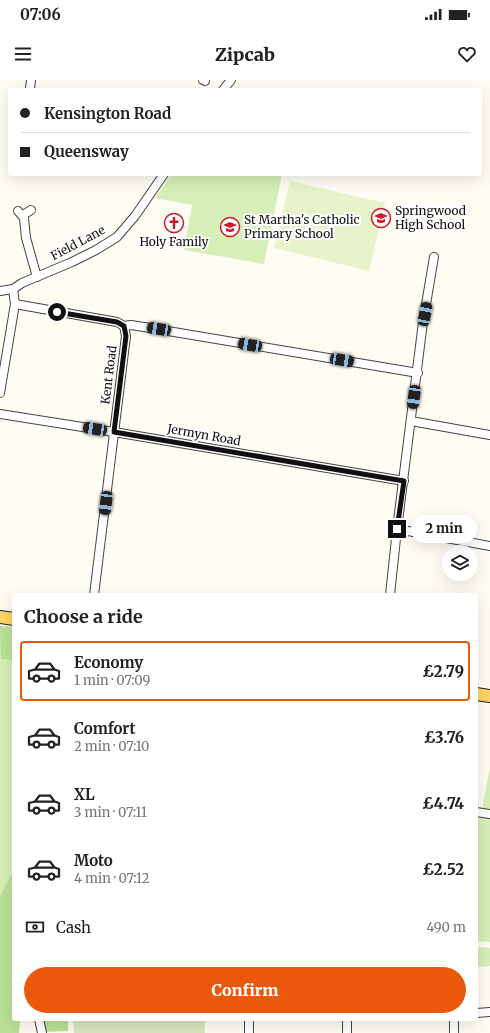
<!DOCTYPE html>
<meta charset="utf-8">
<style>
body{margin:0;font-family:Merriweather,serif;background:#f2f2f2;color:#222;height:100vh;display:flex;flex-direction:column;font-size:15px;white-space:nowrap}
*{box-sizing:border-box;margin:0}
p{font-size:13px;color:#767676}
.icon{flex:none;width:22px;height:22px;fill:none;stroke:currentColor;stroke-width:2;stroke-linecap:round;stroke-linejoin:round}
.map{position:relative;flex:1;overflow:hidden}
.sheet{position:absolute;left:12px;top:513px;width:466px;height:428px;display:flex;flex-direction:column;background:#fff;border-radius:4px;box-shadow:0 4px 16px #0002}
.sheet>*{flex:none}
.guide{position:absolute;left:8px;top:8px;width:474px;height:88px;border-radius:4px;box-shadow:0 4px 16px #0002;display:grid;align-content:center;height:88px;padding:0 12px;background:#fff}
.fabs{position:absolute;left:442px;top:465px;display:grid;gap:8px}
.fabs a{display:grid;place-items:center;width:36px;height:36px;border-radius:50%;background:#fff;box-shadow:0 4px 16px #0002;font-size:20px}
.end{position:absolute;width:18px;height:18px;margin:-9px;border:5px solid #101010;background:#fff;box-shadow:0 0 0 2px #fff}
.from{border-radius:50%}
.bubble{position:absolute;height:28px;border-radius:14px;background:#fff;box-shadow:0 4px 16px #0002;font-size:13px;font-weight:800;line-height:28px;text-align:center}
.car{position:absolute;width:12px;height:24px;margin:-12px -6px;border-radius:5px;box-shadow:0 0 3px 1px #0007;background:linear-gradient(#222 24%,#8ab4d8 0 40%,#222 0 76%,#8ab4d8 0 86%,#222 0)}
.guide b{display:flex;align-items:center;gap:14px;height:38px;font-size:15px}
.guide b+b{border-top:1px solid #e0e0e0}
.guide i{width:10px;height:10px;background:#222}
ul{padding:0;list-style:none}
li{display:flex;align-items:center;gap:12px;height:60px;margin:0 8px 6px;padding:0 4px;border:2px solid transparent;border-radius:4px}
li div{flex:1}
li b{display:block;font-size:15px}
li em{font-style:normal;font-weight:800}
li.current{border-color:#ea580c}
li>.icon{width:36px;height:36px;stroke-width:1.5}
h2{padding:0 12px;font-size:18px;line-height:48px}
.pay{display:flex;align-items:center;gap:10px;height:44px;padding:0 12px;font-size:15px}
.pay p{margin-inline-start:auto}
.button{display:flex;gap:8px;margin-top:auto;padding:8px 12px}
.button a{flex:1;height:46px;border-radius:24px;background:#ea580c;color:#fff;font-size:16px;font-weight:800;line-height:46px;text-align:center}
.status{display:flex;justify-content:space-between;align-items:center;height:28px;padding:0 20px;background:#fff;direction:ltr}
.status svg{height:11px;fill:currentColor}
header{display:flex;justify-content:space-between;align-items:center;height:52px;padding:0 12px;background:#fff;font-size:18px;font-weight:800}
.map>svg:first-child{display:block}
.green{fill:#d6eeb8}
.forest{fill:#bae096}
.cemetery{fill:#dae5c0}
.pitch{fill:#e7f4cb}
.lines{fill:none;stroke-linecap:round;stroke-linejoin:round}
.minor-casing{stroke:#434343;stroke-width:10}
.primary-casing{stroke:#212121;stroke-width:14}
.minor{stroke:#fff;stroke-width:8}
.primary{stroke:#ffd563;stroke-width:12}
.route{stroke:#101010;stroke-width:5}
.labels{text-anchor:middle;stroke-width:4;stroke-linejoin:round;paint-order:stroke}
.poi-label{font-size:12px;fill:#101010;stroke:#fff;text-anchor:start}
.street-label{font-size:12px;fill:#101010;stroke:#fff}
</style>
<div class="status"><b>07:06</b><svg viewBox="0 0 49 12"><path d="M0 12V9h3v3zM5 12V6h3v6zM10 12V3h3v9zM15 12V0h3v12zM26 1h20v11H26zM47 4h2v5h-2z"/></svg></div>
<header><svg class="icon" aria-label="menu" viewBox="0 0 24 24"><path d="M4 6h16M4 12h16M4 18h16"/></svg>Zipcab<svg class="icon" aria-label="heart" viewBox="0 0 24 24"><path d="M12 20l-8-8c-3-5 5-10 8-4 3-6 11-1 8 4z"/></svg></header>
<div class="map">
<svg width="490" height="953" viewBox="0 0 490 953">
<rect width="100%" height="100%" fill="#fffcf3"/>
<!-- green -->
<g class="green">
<path d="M172 94H282L264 184 184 170 192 125 155 118Z"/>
<path d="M0 546 14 547V789L0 816Z"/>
<path d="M490 687V730L482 729Z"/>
<path d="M479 736 490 738V862L476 861V749Z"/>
<path d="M476 867 490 868V886L478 887V877H476Z"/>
</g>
<!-- forest -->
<g class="forest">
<path d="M0 546 14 547V580L1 579Z"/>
<path d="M14 789V939H20L19 953H0V816Z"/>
<path d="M42 939H68V953V951L44 952Z"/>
</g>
<!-- cemetery -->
<path class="cemetery" d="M73 939H205V953H74Z"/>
<!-- pitch -->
<path class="pitch" d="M290 101 385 123 369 191 274 168Z"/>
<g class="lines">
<!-- minor casing -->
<g class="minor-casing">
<g id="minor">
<path d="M31 0 30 8 31 10"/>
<path d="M203 0 205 1"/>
<path d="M223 10 231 0"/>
<path d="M18 131 24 138 26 158 37 197"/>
<path d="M23 135 31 130"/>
<path d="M0 211 13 209 22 203 72 182 96 170 117 157 135 136 164 94"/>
<path d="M15 224 117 242 124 246 131 245 144 247 418 293"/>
<path d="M0 313 15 224 13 209"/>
<path d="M0 334 114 352 404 401"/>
<path d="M411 341 490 355"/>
<path d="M397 449 490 466"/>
<path d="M94 515 126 256 124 246"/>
<path d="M390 515 397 449 423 242 434 177"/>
<path d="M476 732 490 734"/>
<path d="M476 933 490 932"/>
<path d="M39 939 42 953"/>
<path d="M347 939V953"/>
<path d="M249 953V939"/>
<path d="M454 953V939"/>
</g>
</g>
<!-- primary casing -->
<g class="primary-casing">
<g id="primary">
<path d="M0 537 14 539"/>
<path d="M476 614 490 616"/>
</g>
</g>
<!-- minor -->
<use href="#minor" class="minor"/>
<!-- primary -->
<use href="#primary" class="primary"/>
</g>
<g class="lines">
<!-- route -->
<path class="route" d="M57 232 117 242 124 246 126 256 114 352 404 401 397 449"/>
</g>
<!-- icons -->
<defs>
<g id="school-ring" transform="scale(1)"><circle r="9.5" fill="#fff" stroke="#ce1a28" stroke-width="1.5"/><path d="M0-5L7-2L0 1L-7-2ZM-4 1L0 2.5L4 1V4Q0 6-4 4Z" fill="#ce1a28"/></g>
<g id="church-ring" transform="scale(1)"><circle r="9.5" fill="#fff" stroke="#ce1a28" stroke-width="1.5"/><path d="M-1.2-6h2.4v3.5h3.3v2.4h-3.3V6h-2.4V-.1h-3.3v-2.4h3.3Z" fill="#ce1a28"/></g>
</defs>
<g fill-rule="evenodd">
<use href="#school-ring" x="381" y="138"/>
<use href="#church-ring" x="174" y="143"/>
<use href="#school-ring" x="230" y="147"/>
</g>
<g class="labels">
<!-- poi labels -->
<g class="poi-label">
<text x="395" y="135">Springwood<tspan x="395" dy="14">High School</tspan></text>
<text x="244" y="144">St Martha's Catholic<tspan x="244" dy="14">Primary School</tspan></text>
<text x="174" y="166" text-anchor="middle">Holy Family</text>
</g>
<!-- street labels -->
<g class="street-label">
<text transform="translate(78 163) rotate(-28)" y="4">Field Lane</text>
<text transform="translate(109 295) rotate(-83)" y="4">Kent Road</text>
<text transform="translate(204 355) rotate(10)" y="4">Jermyn Road</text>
</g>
</g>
</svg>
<div class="fabs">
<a><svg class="icon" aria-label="layers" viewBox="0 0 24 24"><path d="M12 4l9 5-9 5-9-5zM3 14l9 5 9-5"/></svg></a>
</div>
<i class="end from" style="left:57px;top:232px"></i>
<i class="end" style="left:397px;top:449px"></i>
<div class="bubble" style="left:411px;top:435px;width:66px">2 min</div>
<i class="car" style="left:425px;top:234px;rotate:11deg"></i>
<i class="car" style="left:159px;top:249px;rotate:279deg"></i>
<i class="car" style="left:250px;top:265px;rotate:280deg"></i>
<i class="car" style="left:342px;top:280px;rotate:99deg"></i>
<i class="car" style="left:414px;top:317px;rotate:188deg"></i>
<i class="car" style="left:95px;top:349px;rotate:279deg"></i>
<i class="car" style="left:106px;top:423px;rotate:187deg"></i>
<div class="guide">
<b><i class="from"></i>Kensington Road</b>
<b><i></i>Queensway</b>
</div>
<section class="sheet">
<h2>Choose a ride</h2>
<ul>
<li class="current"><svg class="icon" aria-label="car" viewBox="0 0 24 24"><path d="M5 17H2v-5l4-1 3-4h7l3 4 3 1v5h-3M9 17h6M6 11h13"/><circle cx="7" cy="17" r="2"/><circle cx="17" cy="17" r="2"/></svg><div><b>Economy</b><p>1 min · 07:09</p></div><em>£2.79</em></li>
<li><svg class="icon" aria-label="car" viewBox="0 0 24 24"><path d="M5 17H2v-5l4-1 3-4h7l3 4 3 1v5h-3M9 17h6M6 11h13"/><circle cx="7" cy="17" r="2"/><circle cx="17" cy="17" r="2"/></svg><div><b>Comfort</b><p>2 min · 07:10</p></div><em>£3.76</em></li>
<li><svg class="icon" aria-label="car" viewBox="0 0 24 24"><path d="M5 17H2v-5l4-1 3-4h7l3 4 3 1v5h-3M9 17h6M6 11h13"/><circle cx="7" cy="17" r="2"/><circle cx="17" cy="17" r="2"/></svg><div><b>XL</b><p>3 min · 07:11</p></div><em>£4.74</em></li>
<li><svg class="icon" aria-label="car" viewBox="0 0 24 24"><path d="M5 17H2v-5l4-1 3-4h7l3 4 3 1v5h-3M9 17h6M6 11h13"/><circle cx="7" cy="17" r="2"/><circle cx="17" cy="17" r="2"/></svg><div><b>Moto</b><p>4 min · 07:12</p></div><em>£2.52</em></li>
</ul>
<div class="pay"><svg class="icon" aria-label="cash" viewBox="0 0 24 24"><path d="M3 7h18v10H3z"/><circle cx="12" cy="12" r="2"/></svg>Cash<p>490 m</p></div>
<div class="button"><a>Confirm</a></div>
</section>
</div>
